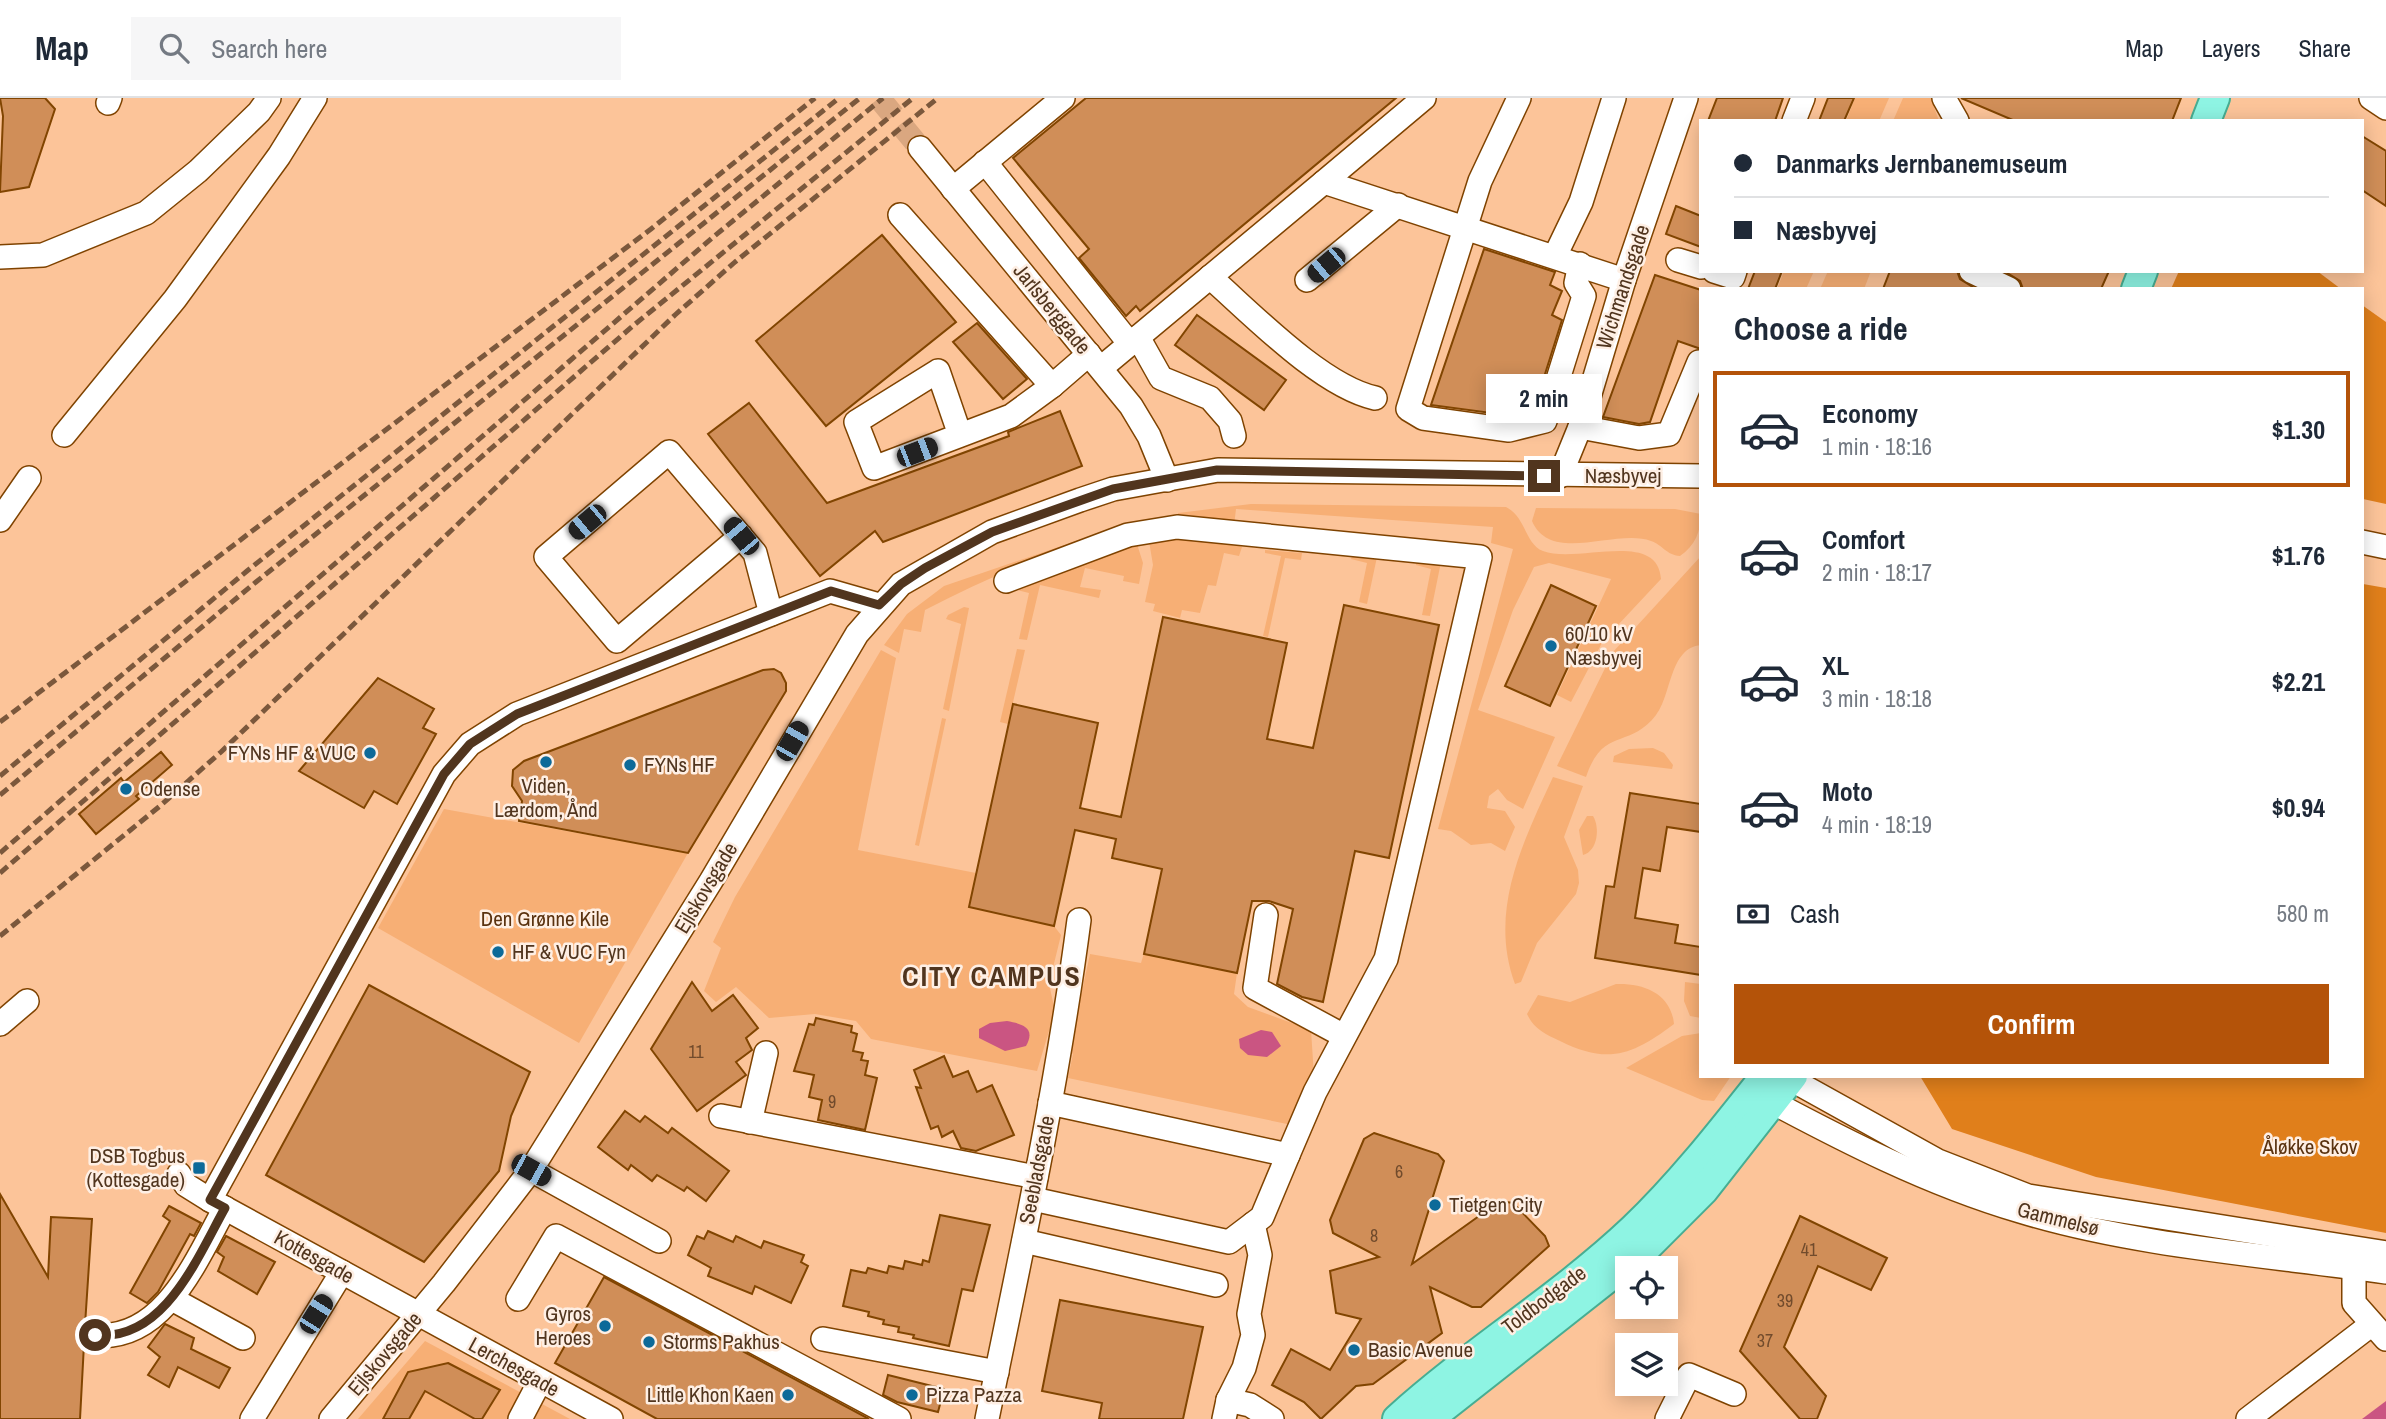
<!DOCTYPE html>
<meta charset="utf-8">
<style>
body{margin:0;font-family:"Archivo Narrow",sans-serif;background:#f6f6f7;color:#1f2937;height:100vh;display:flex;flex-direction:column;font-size:26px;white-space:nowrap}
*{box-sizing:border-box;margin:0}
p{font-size:23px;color:#747a83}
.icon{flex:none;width:38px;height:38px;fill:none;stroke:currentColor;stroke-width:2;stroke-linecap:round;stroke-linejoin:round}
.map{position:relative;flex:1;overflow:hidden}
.details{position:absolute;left:1699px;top:189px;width:665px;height:791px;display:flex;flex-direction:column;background:#fff;border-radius:0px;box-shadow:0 4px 18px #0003}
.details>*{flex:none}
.banner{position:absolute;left:1699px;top:21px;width:665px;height:154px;border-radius:0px;box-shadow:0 4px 18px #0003;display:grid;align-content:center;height:154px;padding:0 35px;background:#fff}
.controls{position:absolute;left:1615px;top:1158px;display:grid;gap:14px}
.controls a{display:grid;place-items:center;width:63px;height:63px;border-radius:0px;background:#fff;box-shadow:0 4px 18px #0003;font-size:35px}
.end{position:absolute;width:32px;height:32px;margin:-16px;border:9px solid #51351e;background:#fff;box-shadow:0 0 0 4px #fff}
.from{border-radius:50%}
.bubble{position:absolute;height:49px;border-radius:0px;background:#fff;box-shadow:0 4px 18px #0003;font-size:23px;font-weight:700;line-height:49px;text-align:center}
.car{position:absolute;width:21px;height:42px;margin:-21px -10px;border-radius:9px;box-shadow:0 0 5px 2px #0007;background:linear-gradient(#222 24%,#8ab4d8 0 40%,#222 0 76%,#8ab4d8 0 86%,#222 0)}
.banner b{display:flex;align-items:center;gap:24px;height:66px;font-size:26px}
.banner b+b{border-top:2px solid #e0e1e3}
.banner i{width:18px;height:18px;background:#1f2937}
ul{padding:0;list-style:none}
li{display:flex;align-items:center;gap:21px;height:116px;margin:0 14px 10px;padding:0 21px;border:4px solid transparent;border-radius:0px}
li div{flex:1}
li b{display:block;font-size:26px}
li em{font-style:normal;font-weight:700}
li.selected{border-color:#b45309}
li>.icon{width:63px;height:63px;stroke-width:1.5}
h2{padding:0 35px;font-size:32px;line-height:84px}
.pay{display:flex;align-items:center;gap:18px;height:77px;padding:0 35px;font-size:26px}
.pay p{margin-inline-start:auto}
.cta{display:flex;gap:14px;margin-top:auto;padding:14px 35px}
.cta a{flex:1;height:80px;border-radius:0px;background:#b45309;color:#fff;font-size:28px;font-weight:700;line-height:80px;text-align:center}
header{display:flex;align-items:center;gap:42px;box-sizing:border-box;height:98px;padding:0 35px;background:#fff;border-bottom:2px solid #e0e1e3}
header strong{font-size:33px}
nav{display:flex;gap:38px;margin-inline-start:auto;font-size:24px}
.search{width:490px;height:63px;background:#f6f6f7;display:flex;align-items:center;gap:18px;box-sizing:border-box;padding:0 24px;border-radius:0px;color:#747a83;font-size:26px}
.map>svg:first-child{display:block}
.green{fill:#f7af75}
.forest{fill:#e07f1b}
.water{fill:#ca5582}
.building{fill:#d08e58;stroke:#814501;stroke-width:2}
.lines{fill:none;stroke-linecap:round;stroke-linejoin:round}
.minor-tunnel{stroke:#daa780;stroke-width:23;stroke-dasharray:23 11;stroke-linecap:butt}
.minor-casing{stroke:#7f4300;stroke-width:26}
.major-casing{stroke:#47ad92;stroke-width:32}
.minor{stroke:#fff;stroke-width:23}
.major{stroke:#8ef4e3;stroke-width:28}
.rail{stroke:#7b583c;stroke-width:5;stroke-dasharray:10 5;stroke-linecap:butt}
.route{stroke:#51351e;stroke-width:9}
.poi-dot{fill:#0d6a99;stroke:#feefe4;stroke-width:2.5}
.labels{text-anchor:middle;stroke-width:5;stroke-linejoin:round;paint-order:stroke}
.number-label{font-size:18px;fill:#714b2c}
.street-label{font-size:21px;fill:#51351e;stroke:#feefe4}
.poi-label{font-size:21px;fill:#51351e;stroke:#feefe4;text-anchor:start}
.park-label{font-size:21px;fill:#5a320f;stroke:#feefe4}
.district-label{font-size:28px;font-weight:bold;letter-spacing:2px;fill:#51351e;stroke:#feefe4}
</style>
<header>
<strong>Map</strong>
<div class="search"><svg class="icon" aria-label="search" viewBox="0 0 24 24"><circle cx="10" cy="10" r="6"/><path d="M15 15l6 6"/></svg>Search here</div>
<nav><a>Map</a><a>Layers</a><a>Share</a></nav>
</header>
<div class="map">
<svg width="2386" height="1321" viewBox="0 0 2386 1321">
<rect width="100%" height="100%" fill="#fcc499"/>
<!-- green -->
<g class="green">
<path d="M1855 0H1889L1879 23H1846Z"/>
<path d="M1903 0H1935L1933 6 1939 23H1893Z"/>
<path d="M1784 173H1814L1806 191H1777Z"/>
<path d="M1828 173H1871L1864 191H1820Z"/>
<path d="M1251 406 1506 409C1526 419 1525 446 1543 453 1577 466 1658 431 1661 481L1603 543 1571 604 1557 597 1611 481 1549 465 1534 469 1513 512 1478 612 1555 639 1523 711 1507 702 1498 691 1489 698 1487 710 1505 713 1515 729 1505 753 1491 745 1471 747 1451 733 1438 731 1513 451 1491 445 1493 429 1236 411 1234 428 1179 422 1178 415Z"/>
<path d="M1536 410 1675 411 1701 416C1701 433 1695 448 1680 458 1666 457 1663 447 1651 443 1616 430 1551 467 1532 423Z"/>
<path d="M1132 424 1133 429C1059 450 993 476 925 512L921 534 904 531 899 555 884 547 907 516 944 488Z"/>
<path d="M1169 440 1227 444 1242 449 1239 458 1224 455 1216 488 1208 487 1200 515 1182 512 1180 520 1153 513 1155 506 1145 504 1153 467 1149 443Z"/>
<path d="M1137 446 1143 465 1139 486 1123 483 1124 478 1085 470 1080 489 1101 492 1099 500 1040 487 1027 542 1019 541 1029 495 1013 491 1031 478Z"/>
<path d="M1265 452 1302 455 1301 462 1285 460 1268 539 1263 538 1281 458 1265 455Z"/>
<path d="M1352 458 1377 459 1367 506 1359 504 1367 465 1351 461Z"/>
<path d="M1701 458V547C1669 550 1672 597 1656 617 1629 652 1603 628 1586 679L1557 668 1613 554Z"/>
<path d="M1417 463 1441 464 1430 518 1422 517 1431 471 1416 467Z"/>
<path d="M964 509 969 510 949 613 943 611 961 526 946 521 948 517Z"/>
<path d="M1017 551 1025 552 1008 626 1000 624Z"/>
<path d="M881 552 896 560 858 752 976 775 969 809 1054 828 1061 837 1049 886 1055 913 1037 973 871 941 856 923 815 916 769 920 736 889 716 904 704 893 721 850 713 844 735 799Z"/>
<path d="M942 620 946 621 919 748 915 747Z"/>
<path d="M1653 650 1664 655 1673 667 1672 671 1613 664 1614 658 1629 651Z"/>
<path d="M1553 679 1583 688 1564 739 1578 772 1579 785 1576 796 1537 845 1521 884 1515 886C1488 813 1523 744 1553 679Z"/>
<path d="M444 711 688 755 579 945 378 830Z"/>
<path d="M1587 718H1593C1600 729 1598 753 1583 757L1579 732Z"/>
<path d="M1144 855 1237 875 1234 896 1248 909 1311 932 1314 978 1292 1027 1068 980 1073 956 1069 953 1090 856 1141 865Z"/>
<path d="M1685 884 1701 886V920L1690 918 1684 903Z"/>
<path d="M1616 886C1643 885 1671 895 1674 926 1633 957 1608 967 1560 943 1545 936 1534 931 1527 916L1538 897 1570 904Z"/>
<path d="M1701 935V978H1731L1714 1003 1702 1002 1626 970 1682 938Z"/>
<path d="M425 1243 570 1321H358Z"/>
</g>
<!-- forest -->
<g class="forest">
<path d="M2179 173H2317L2341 191H2171Z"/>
<path d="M2362 207 2386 224V406L2363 401Z"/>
<path d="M2363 486 2386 490V1135L2096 1079 1952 1031 1920 978H2362Z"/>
</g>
<!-- water -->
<g class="water">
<path d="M1007 923C1023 926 1036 930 1026 948L1005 953 979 940V931L990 925Z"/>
<path d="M1261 932 1272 934 1281 948 1267 959 1248 957 1240 950 1239 941Z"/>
<path d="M2386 1303V1321H2362Z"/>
</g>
<!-- building -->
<g class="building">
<path d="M0 0H45L55 11 29 89 0 94 3 18Z"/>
<path d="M1086 0H1396L1140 213 1136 208 1126 218 1079 160 1089 151 1013 60Z"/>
<path d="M1717 0H1783L1775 23H1708Z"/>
<path d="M1828 0H1854L1844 23H1819Z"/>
<path d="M1961 0H2181L2172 23H2015Z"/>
<path d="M2362 38 2386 53V108L2362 92Z"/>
<path d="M1676 108 1701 118V149L1666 136Z"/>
<path d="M882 137 956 224 826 328 756 243Z"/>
<path d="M1484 151 1555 174 1550 187 1562 193 1552 217 1562 222 1534 311 1520 315 1509 311 1506 317 1431 307Z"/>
<path d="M1755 173H1782L1775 191H1748Z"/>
<path d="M1890 173H1957L1960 181 1976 191H1883Z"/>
<path d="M2004 173H2109L2101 191H2023L2020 183Z"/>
<path d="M1655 177 1701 192V251L1678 243 1650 324 1639 326 1603 319Z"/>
<path d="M1197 217 1286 282 1264 312 1175 247Z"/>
<path d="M977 225 1027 281 1003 301 953 244Z"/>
<path d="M749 305 827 405 1009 338 1008 334 1060 313 1082 368 883 444 875 433 820 478 708 336Z"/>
<path d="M1551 487 1596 508 1550 608 1505 588Z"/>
<path d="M1344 507 1439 527 1389 760 1355 753 1323 904 1302 899 1277 886 1293 811 1269 803H1252L1237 875 1144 856 1162 771 1112 760 1116 741 1075 732 1054 828 969 809 1013 606 1098 625 1080 710 1121 719 1163 519 1287 545 1267 641 1313 650Z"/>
<path d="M774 571 781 575 786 585V593L688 755 519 723 522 703 512 688 513 672 524 663 763 572Z"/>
<path d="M378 580 434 611 423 630 436 636 397 706 374 693 364 710 299 673Z"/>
<path d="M161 654 172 667 136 698 139 701 96 736 79 716 121 680 124 684Z"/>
<path d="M1630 695 1701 706V734L1667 729 1660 773 1643 770 1635 820 1678 827 1675 845 1701 849V877L1595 860 1606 788 1614 789Z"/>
<path d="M692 884 712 913 733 897 758 930 746 940 752 952 736 964 746 977 697 1013 651 951Z"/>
<path d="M369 887 530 974 511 1018 499 1073 424 1164 266 1077Z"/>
<path d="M816 920 852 928 851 934 857 936 853 953 863 955 861 962 868 963 865 977 877 980 865 1032 818 1022 822 1002 809 999 814 977 794 973 809 926 814 927Z"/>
<path d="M944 958 953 979 968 973 977 994 992 987 1014 1037 976 1053 961 1050 953 1033 942 1039 938 1028 931 1031 916 989 921 990 914 972Z"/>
<path d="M625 1013 640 1024 645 1018 668 1035 672 1030 729 1073 706 1103 687 1089 684 1093 657 1077 652 1083 631 1067 628 1072 598 1049Z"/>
<path d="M1374 1035 1438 1056 1444 1063 1412 1166 1500 1103 1513 1105 1545 1138 1549 1148 1481 1209H1472L1430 1189 1442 1235 1373 1286 1356 1288 1321 1321 1304 1304 1272 1287 1291 1251 1330 1272 1361 1221 1336 1215 1330 1173 1379 1159 1333 1135 1330 1122 1364 1041Z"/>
<path d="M0 1096 48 1179 51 1119 92 1121 85 1227 81 1237 84 1246 80 1321H0Z"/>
<path d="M169 1108 201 1125 194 1138 190 1136 158 1194 147 1205 130 1195 170 1123 163 1118Z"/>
<path d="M940 1117 990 1127 973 1193 962 1191 949 1248 913 1240 914 1237 898 1234 899 1229 883 1226 884 1222 868 1218 869 1214 843 1208 851 1172 866 1175 868 1170 887 1175 889 1168 903 1171 905 1163 922 1167 923 1162 929 1164Z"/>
<path d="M1800 1118 1887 1160 1871 1192 1818 1168 1784 1249 1826 1298 1817 1321H1800L1740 1253Z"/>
<path d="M708 1133 733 1144 736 1138 761 1150 764 1143 804 1157 801 1164 808 1168 791 1205 755 1188 752 1196 708 1178 711 1170 688 1157 697 1138 704 1141Z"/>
<path d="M226 1138 275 1164 257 1196 218 1173 224 1159 217 1154Z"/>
<path d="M604 1179 869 1321H657L555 1265Z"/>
<path d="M1060 1202 1203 1229 1183 1321H1099L1102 1305 1042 1293Z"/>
<path d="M165 1226 194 1240 191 1251 230 1270 219 1290 178 1269 169 1289 148 1277 160 1259 148 1249Z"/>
<path d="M448 1265 500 1292 482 1321H475L425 1293 409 1321H383L408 1274Z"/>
<path d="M888 1277 944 1291 938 1314 897 1304 883 1297Z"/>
</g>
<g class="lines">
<!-- minor-tunnel -->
<path class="minor-tunnel" d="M879 0 920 50"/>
<!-- minor casing -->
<g class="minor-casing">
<g id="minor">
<path d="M1519 0 1480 83 1408 311 1423 320 1509 332 1545 323 1584 198 1576 185 1580 166"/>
<path d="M1944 0 1957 23"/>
<path d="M2371 0 2386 10"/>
<path d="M108 5 110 0"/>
<path d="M1794 23 1803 0"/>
<path d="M920 50 1131 308 1149 338 1167 382"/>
<path d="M985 64 1130 246"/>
<path d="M1324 84 1424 0"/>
<path d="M953 91 1063 0"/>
<path d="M900 117 1052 288 1089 256"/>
<path d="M1555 158 1581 104 1614 0"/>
<path d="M0 159 43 157 146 115 198 73 259 14 269 0"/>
<path d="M1678 162 1701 169"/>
<path d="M1714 173 1733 179 1735 173"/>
<path d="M1971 173 2009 191"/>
<path d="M1210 179C1252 216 1321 288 1375 300"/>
<path d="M1307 182 1398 107"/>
<path d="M1138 239 1161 280 1210 300 1230 323 1234 338"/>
<path d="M1101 270 1324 84 1624 182"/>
<path d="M1580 329 1639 340 1669 336 1699 264"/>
<path d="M64 337 175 201 279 58 315 0"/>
<path d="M960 337 938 273 856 324 874 370 1011 318 1052 288"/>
<path d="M1560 378 1580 329 1624 182 1686 0"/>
<path d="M0 422 29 380"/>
<path d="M741 438 617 543 546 459 669 354 755 455 771 516"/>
<path d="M2362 444 2386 449"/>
<path d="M1006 483 1128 437 1177 429 1480 459 1386 861 1315 994 1288 1057"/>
<path d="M1266 817 1255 890 1344 938"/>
<path d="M0 926 27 903"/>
<path d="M1785 978 1938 1063 2028 1098 2386 1155"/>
<path d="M1759 997C1843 1042 1928 1086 2020 1113 2134 1148 2267 1157 2386 1174"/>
<path d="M721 1018 1036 1079"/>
<path d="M750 1024 766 955"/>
<path d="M531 1072 659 1143"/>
<path d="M179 1076 186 1087 210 1102 611 1321"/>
<path d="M1033 1101 1229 1144 1262 1119 1288 1057 1050 1005"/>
<path d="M210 1102 444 676 470 646 517 616 830 493 879 507"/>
<path d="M1024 1143 1216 1187"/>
<path d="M2354 1169V1205L2386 1241"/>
<path d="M172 1201 243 1240"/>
<path d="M518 1201 556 1138 899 1321"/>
<path d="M95 1237C164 1244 197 1160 225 1110"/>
<path d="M823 1241 997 1274"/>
<path d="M1228 1302 1250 1307 1272 1321"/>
<path d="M252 1321 342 1174"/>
<path d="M331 1321 444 1185 531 1072 711 783 857 536 901 486 992 434 1080 402 1113 391 1218 372 1701 378"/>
<path d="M520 1321 540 1283"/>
<path d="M987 1321C1021 1156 1057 990 1079 822"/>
<path d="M1224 1321 1228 1302 1244 1270 1253 1237 1249 1216 1260 1157 1253 1126"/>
<path d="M1667 1321 1689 1277 1734 1296"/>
<path d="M2248 1321 2372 1226"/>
</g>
</g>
<!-- major casing -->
<g class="major-casing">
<g id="major">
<path d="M2206 23 2215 0"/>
<path d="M2136 191 2143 173"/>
<path d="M1397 1321C1472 1253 1560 1200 1633 1131 1682 1084 1723 1031 1765 978"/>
<path d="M1429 1321 1646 1150 1704 1092 1793 978"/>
</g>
</g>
<!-- minor -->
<use href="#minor" class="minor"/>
<!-- major -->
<use href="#major" class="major"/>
<!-- rail -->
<g class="rail">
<path d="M0 624 651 131 815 0"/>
<path d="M0 678 247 473 839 0"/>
<path d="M0 697 256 484 860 0"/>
<path d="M0 755 712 140 883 0"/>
<path d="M0 775 634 227 913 0"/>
<path d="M0 838 160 708 221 654 675 217 735 164 938 0"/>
</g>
</g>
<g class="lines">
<!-- route -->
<path class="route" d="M95 1237C164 1244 197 1160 225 1110L210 1102 444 676 470 646 517 616 831 493 879 507 901 486 925 470 992 434 1113 391 1217 372 1544 378"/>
</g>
<!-- markers -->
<g class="poi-dot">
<circle cx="1551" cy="548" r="7"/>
<circle cx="370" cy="655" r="7"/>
<circle cx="546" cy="664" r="7"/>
<circle cx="630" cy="667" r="7"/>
<circle cx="126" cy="691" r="7"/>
<circle cx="498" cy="854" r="7"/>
<rect x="192" y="1063" width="14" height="14" rx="3.5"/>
<circle cx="1435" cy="1107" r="7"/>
<circle cx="605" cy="1228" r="7"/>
<circle cx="649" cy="1244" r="7"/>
<circle cx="1354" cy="1252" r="7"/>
<circle cx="788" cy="1297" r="7"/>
<circle cx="912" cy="1297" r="7"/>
</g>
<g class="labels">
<!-- number labels -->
<g class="number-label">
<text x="696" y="960">11</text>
<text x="832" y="1010">9</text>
<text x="1399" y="1080">6</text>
<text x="1374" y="1144">8</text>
<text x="1809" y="1158">41</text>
<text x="1785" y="1209">39</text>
<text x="1765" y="1249">37</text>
</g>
<!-- street labels -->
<g class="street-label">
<text transform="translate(1623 189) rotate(-72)" y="7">Wichmandsgade</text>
<text transform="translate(1052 211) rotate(51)" y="7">Jarlsberggade</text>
<text x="1623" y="385">Næsbyvej</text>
<text transform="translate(706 790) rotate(-59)" y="7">Ejlskovsgade</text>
<text transform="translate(1037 1072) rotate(-79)" y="7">Seebladsgade</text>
<text transform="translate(2058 1121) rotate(14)" y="7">Gammelsø</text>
<text transform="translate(314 1159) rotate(29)" y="7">Kottesgade</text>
<text transform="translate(1544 1202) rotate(-37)" y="7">Toldbodgade</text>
<text transform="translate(385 1256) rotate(-50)" y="7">Ejlskovsgade</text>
<text transform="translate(514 1269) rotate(29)" y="7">Lerchesgade</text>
</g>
<!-- poi labels -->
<g class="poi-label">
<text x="1565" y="543">60/10 kV<tspan x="1565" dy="24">Næsbyvej</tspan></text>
<text x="356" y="662" text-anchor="end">FYNs HF &amp; VUC</text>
<text x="644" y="674">FYNs HF</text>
<text x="546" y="695" text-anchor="middle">Viden,<tspan x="546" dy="24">Lærdom, Ånd</tspan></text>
<text x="140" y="698">Odense</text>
<text x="512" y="861">HF &amp; VUC Fyn</text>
<text x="185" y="1065" text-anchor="end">DSB Togbus<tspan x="185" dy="24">(Kottesgade)</tspan></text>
<text x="1449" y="1114">Tietgen City</text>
<text x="591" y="1223" text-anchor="end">Gyros<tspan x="591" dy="24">Heroes</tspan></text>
<text x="663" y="1251">Storms Pakhus</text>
<text x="1368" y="1259">Basic Avenue</text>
<text x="774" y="1304" text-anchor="end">Little Khon Kaen</text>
<text x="926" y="1304">Pizza Pazza</text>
</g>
<!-- park labels -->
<g class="park-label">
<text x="545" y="828">Den Grønne Kile</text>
<text x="2310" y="1056">Åløkke Skov</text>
</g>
<!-- district labels -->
<g class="district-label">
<text x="992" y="888">CITY CAMPUS</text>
</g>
</g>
</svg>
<div class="controls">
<a><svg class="icon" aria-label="locate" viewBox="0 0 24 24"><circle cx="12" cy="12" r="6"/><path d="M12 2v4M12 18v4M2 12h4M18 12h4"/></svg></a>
<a><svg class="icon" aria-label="layers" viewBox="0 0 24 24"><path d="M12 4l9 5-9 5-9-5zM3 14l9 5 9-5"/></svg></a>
</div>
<i class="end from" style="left:95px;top:1237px"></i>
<i class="end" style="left:1544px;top:378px"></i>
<div class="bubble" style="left:1486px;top:276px;width:116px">2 min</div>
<i class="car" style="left:1326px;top:167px;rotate:230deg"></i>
<i class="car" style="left:917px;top:354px;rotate:69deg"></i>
<i class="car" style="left:587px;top:424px;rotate:230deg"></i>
<i class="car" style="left:741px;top:438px;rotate:320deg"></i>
<i class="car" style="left:792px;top:643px;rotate:30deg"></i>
<i class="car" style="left:531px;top:1072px;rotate:119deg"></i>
<i class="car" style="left:316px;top:1216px;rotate:32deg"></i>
<div class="banner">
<b><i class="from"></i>Danmarks Jernbanemuseum</b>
<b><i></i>Næsbyvej</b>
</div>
<section class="details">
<h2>Choose a ride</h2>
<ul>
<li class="selected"><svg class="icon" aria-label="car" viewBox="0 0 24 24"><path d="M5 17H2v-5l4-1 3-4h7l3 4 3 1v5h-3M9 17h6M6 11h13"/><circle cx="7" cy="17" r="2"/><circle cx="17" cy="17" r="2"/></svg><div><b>Economy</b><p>1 min · 18:16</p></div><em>$1.30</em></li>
<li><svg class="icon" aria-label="car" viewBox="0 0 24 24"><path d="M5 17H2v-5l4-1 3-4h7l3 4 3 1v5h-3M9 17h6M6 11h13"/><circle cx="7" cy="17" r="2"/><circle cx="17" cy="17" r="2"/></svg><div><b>Comfort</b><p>2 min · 18:17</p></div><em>$1.76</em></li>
<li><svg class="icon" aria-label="car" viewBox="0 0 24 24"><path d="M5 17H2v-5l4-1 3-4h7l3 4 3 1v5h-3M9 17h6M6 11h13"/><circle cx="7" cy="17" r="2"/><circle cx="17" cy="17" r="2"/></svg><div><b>XL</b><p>3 min · 18:18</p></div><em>$2.21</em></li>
<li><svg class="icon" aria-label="car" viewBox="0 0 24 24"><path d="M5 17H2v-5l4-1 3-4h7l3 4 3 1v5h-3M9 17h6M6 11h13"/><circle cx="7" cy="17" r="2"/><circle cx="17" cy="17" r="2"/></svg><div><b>Moto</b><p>4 min · 18:19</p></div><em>$0.94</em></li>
</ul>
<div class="pay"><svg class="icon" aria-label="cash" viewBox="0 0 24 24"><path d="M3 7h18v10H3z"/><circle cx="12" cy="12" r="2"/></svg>Cash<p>580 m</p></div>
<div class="cta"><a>Confirm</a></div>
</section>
</div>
